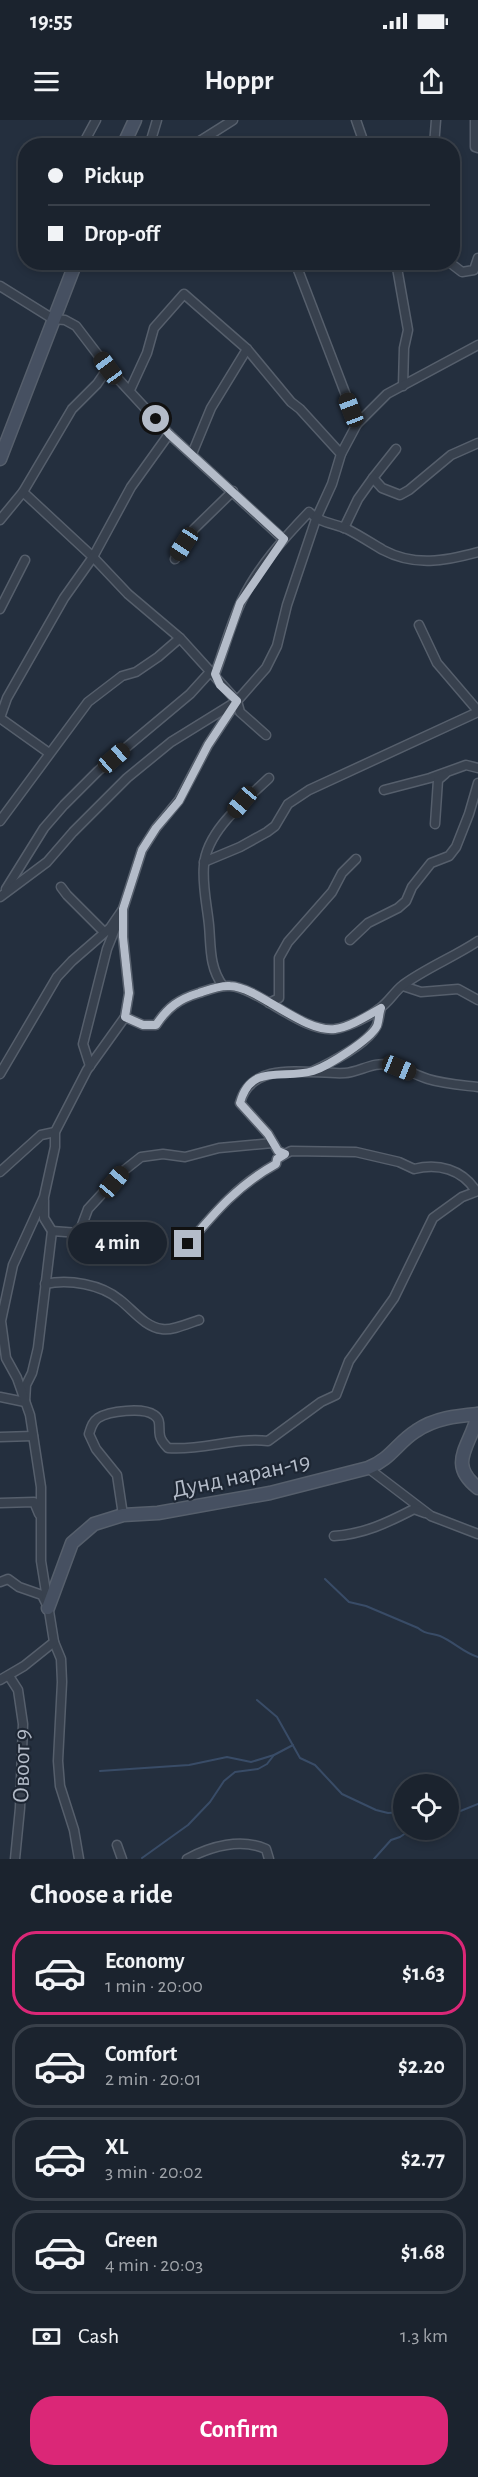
<!DOCTYPE html>
<meta charset="utf-8">
<style>
body{margin:0;font-family:"Alegreya Sans",sans-serif;background:#282f3a;color:#f1f3f6;height:100vh;display:flex;flex-direction:column;font-size:22px;white-space:nowrap}
*{box-sizing:border-box;margin:0}
p{font-size:20px;color:#a0a4aa}
.icon{flex:none;width:33px;height:33px;fill:none;stroke:currentColor;stroke-width:2;stroke-linecap:round;stroke-linejoin:round}
.map{position:relative;height:1739px;overflow:hidden}
.details{display:flex;flex-direction:column;background:#1b232e;flex:1}
.details>*{flex:none}
.hud{position:absolute;left:18px;top:18px;width:442px;height:132px;border-radius:24px;box-shadow:0 3px 9px #0003,0 0 0 2px #39404a;display:grid;align-content:center;height:132px;padding:0 30px;background:#1b232e}
.fabs{position:absolute;left:393px;top:1654px;display:grid;gap:12px}
.fabs a{display:grid;place-items:center;width:66px;height:66px;border-radius:50%;background:#1b232e;box-shadow:0 3px 9px #0003,0 0 0 2px #39404a;font-size:30px}
.end{position:absolute;width:27px;height:27px;margin:-14px;border:8px solid #b4bcc9;background:#111;box-shadow:0 0 0 3px #111}
.from{border-radius:50%}
.bubble{position:absolute;height:42px;border-radius:21px;background:#1b232e;box-shadow:0 3px 9px #0003,0 0 0 2px #39404a;font-size:20px;font-weight:600;line-height:42px;text-align:center}
.car{position:absolute;width:18px;height:36px;margin:-18px -9px;border-radius:8px;box-shadow:0 0 4px 2px #0007;background:linear-gradient(#222 24%,#8ab4d8 0 40%,#222 0 76%,#8ab4d8 0 86%,#222 0)}
.hud b{display:flex;align-items:center;gap:21px;height:57px;font-size:22px}
.hud b+b{border-top:2px solid #39404a}
.hud i{width:15px;height:15px;background:#f1f3f6}
ul{padding:0;list-style:none}
li{display:flex;align-items:center;gap:18px;height:84px;margin:0 12px 9px;padding:0 18px;border:3px solid #39404a;border-radius:24px}
li div{flex:1}
li b{display:block;font-size:22px}
li em{font-style:normal;font-weight:600}
li.selected{border-color:#db2777}
li>.icon{width:54px;height:54px;stroke-width:1.5}
h2{padding:0 30px;font-size:27px;line-height:72px}
.pay{display:flex;align-items:center;gap:15px;height:66px;padding:0 30px;font-size:22px}
.pay p{margin-inline-start:auto}
.button{display:flex;gap:12px;margin-top:auto;padding:12px 30px}
.button a{flex:1;height:69px;border-radius:24px;background:#db2777;color:#fff;font-size:24px;font-weight:600;line-height:69px;text-align:center}
.status{display:flex;justify-content:space-between;align-items:center;height:42px;padding:0 30px;background:#1b232e;direction:ltr}
.status svg{height:16px;fill:currentColor}
header{display:flex;justify-content:space-between;align-items:center;height:78px;padding:0 30px;background:#1b232e;font-size:27px;font-weight:600}
.map>svg:first-child{display:block}
.lines{fill:none;stroke-linecap:round;stroke-linejoin:round}
.stream{stroke:#394c67;stroke-width:2}
.street-casing{stroke:#565f6c;stroke-width:11}
.secondary-casing{stroke:#565f6c;stroke-width:15}
.street{stroke:#38414e;stroke-width:8}
.secondary{stroke:#465061;stroke-width:12}
.route{stroke:#b4bcc9;stroke-width:8}
.labels{text-anchor:middle;stroke-width:4.5;stroke-linejoin:round;paint-order:stroke}
.street-label{font-size:24px;fill:#b4bcc9;stroke:#1d2633}
</style>
<div class="status"><b>19:55</b><svg viewBox="0 0 49 12"><path d="M0 12V9h3v3zM5 12V6h3v6zM10 12V3h3v9zM15 12V0h3v12zM26 1h20v11H26zM47 4h2v5h-2z"/></svg></div>
<header><svg class="icon" aria-label="menu" viewBox="0 0 24 24"><path d="M4 6h16M4 12h16M4 18h16"/></svg>Hoppr<svg class="icon" aria-label="share" viewBox="0 0 24 24"><path d="M12 15V3M7 8l5-5 5 5M5 13v7h14v-7"/></svg></header>
<div class="map">
<svg width="478" height="1739" viewBox="0 0 478 1739">
<rect width="100%" height="100%" fill="#242f3e"/>
<g class="lines">
<!-- stream -->
<g class="stream">
<path d="M325 1459 349 1482 366 1486 418 1508C426 1515 432 1513 440 1516 454 1522 464 1533 478 1537"/>
<path d="M257 1580 277 1597 300 1638 315 1645 342 1674 376 1690 388 1693 404 1692"/>
<path d="M100 1651 189 1645 227 1637 251 1642 274 1635"/>
<path d="M448 1696 478 1684"/>
<path d="M142 1738 188 1705 210 1682 224 1661 235 1652 258 1649 267 1644 274 1635 293 1625"/>
<path d="M374 1739 391 1720 400 1717 410 1710"/>
</g>
<!-- street casing -->
<g class="street-casing">
<g id="street">
<path d="M356 0 365 26"/>
<path d="M475 0V27L478 28"/>
<path d="M82 26 96 0"/>
<path d="M154 26 151 20 157 0"/>
<path d="M192 26 233 0"/>
<path d="M434 26 436 0"/>
<path d="M295 142 357 304"/>
<path d="M396 142 408 210 404 228 403 266"/>
<path d="M449 142 462 152 474 150 478 138"/>
<path d="M0 166 53 199 65 200 76 206 108 248 169 314 283 419"/>
<path d="M130 270 147 233 154 208 184 174 247 229 291 282 300 289 341 334"/>
<path d="M192 334 211 288 247 229"/>
<path d="M373 358 396 329"/>
<path d="M23 372 93 437 128 474 180 518 237 581 240 592 266 615"/>
<path d="M0 400 23 372 72 289 97 264 108 248"/>
<path d="M344 408 358 379 373 358 382 368 400 375 409 370 451 335 478 323"/>
<path d="M175 439 194 409 233 371"/>
<path d="M0 489 25 440"/>
<path d="M419 505 437 543 478 591"/>
<path d="M215 554C224 530 231 503 242 480 258 447 284 418 309 392 320 403 333 403 347 409 359 415 371 423 383 430 415 447 445 441 478 432"/>
<path d="M49 633 0 598 7 578 64 478 93 437 131 367 169 314"/>
<path d="M384 670 430 658 466 645 478 648"/>
<path d="M0 701 88 582 122 556 136 552 158 537 180 518"/>
<path d="M435 704 438 660 445 654"/>
<path d="M204 742 240 727 267 712 275 706 288 684 309 670 478 592"/>
<path d="M61 767 67 775 104 812"/>
<path d="M6 769 44 708 64 685 98 651 190 574 210 552"/>
<path d="M0 777 47 742 73 712 127 658 171 622 234 583"/>
<path d="M350 820 368 803 398 788 406 781 412 767 431 743 449 736 456 727 469 694 478 663"/>
<path d="M223 866C209 847 211 827 209 805 207 785 202 765 204 745 207 710 246 680 269 658"/>
<path d="M403 866 421 872 458 869 478 880"/>
<path d="M269 883 279 878V838L288 822 332 772 342 753 356 739"/>
<path d="M125 897 143 905H156C168 887 179 879 199 873 208 870 220 865 230 866 259 868 302 913 335 909 348 907 369 897 380 888 389 882 394 872 403 865 426 848 454 837 478 821"/>
<path d="M313 951C330 943 367 924 376 907 379 902 379 894 381 888"/>
<path d="M0 954 57 857 72 841 110 808 123 789 107 829 83 924 90 946"/>
<path d="M0 1052 41 1015 55 1012"/>
<path d="M476 1071C462 1049 438 1043 414 1049L399 1042 356 1032 291 1031 285 1034 278 1031 268 1014 240 983C252 938 311 955 345 953 359 952 375 941 389 945 403 947 415 955 428 959 444 964 461 965 478 967"/>
<path d="M52 1111 79 1113 88 1089 122 1052 141 1037 163 1034 185 1037 219 1028 273 1023"/>
<path d="M188 1124C216 1091 238 1065 276 1044L277 1039 285 1034"/>
<path d="M45 1164C69 1159 101 1164 120 1180 133 1190 145 1207 162 1209 172 1211 189 1203 199 1200"/>
<path d="M0 1277 25 1282 26 1265 32 1253 38 1228 52 1111 44 1098V1080"/>
<path d="M0 1317 33 1316"/>
<path d="M368 1348 431 1396 478 1414"/>
<path d="M0 1383 34 1382 39 1394"/>
<path d="M123 1395 117 1355 96 1329 89 1314C91 1308 92 1302 98 1298 109 1291 143 1287 154 1295 162 1300 158 1308 160 1316 161 1321 165 1325 168 1328 202 1331 234 1317 268 1321L321 1282 336 1275 349 1241 394 1178 433 1098 462 1077 478 1071"/>
<path d="M334 1416C364 1414 387 1403 414 1389L425 1393"/>
<path d="M0 1462 8 1459 19 1467 42 1475 46 1483"/>
<path d="M54 1522 61 1539 62 1562 58 1641 60 1666 74 1710 79 1739"/>
<path d="M9 1556 18 1570 23 1604 20 1688 15 1739"/>
<path d="M0 1560 24 1546 54 1522 41 1441V1367L30 1295 17 1258 6 1238 1 1201 13 1145 44 1077 55 1027V1012L87 950 125 897 129 873 123 817V789L142 730 156 708 179 680 208 625 237 581 266 548 277 526 287 485 316 399 332 364 341 334 357 304 387 274 478 225"/>
<path d="M117 1725 122 1739"/>
<path d="M187 1739C211 1726 241 1718 266 1729L269 1739"/>
</g>
</g>
<!-- secondary casing -->
<g class="secondary-casing">
<g id="secondary">
<path d="M123 26 135 0"/>
<path d="M0 339 76 142"/>
<path d="M478 1294C471 1326 446 1343 478 1368"/>
<path d="M48 1488 72 1423 94 1404 123 1395 158 1393 270 1373 368 1348C391 1339 397 1323 416 1311 435 1298 456 1296 478 1294"/>
</g>
</g>
<!-- street -->
<use href="#street" class="street"/>
<!-- secondary -->
<use href="#secondary" class="secondary"/>
</g>
<g class="lines">
<!-- route -->
<path class="route" d="M156 299 169 314 284 419 240 483 215 554 220 565 237 581 208 625 179 681 156 708 142 730 123 789V817L129 873 125 897 143 905H156C168 887 179 879 199 873 208 870 220 865 230 866 259 867 303 913 335 909 350 907 367 896 381 888 379 893 379 901 377 906 370 920 328 946 313 951 284 960 251 942 240 983L268 1014 278 1031 285 1034 277 1039 276 1044C238 1065 216 1091 188 1124"/>
</g>
<g class="labels">
<!-- street labels -->
<g class="street-label">
<text transform="translate(241 1355) rotate(-12)" y="8">Дунд наран-19</text>
<text transform="translate(21 1646) rotate(-89)" y="8">Овоот 9</text>
</g>
</g>
</svg>
<div class="fabs">
<a><svg class="icon" aria-label="locate" viewBox="0 0 24 24"><circle cx="12" cy="12" r="6"/><path d="M12 2v4M12 18v4M2 12h4M18 12h4"/></svg></a>
</div>
<i class="end from" style="left:156px;top:299px"></i>
<i class="end" style="left:188px;top:1124px"></i>
<div class="bubble" style="left:68px;top:1102px;width:99px">4 min</div>
<i class="car" style="left:108px;top:248px;rotate:324deg"></i>
<i class="car" style="left:351px;top:290px;rotate:339deg"></i>
<i class="car" style="left:184px;top:424px;rotate:213deg"></i>
<i class="car" style="left:114px;top:638px;rotate:49deg"></i>
<i class="car" style="left:242px;top:682px;rotate:220deg"></i>
<i class="car" style="left:399px;top:948px;rotate:112deg"></i>
<i class="car" style="left:114px;top:1062px;rotate:40deg"></i>
<div class="hud">
<b><i class="from"></i>Pickup</b>
<b><i></i>Drop-off</b>
</div>
</div>
<section class="details">
<h2>Choose a ride</h2>
<ul>
<li class="selected"><svg class="icon" aria-label="car" viewBox="0 0 24 24"><path d="M5 17H2v-5l4-1 3-4h7l3 4 3 1v5h-3M9 17h6M6 11h13"/><circle cx="7" cy="17" r="2"/><circle cx="17" cy="17" r="2"/></svg><div><b>Economy</b><p>1 min · 20:00</p></div><em>$1.63</em></li>
<li><svg class="icon" aria-label="car" viewBox="0 0 24 24"><path d="M5 17H2v-5l4-1 3-4h7l3 4 3 1v5h-3M9 17h6M6 11h13"/><circle cx="7" cy="17" r="2"/><circle cx="17" cy="17" r="2"/></svg><div><b>Comfort</b><p>2 min · 20:01</p></div><em>$2.20</em></li>
<li><svg class="icon" aria-label="car" viewBox="0 0 24 24"><path d="M5 17H2v-5l4-1 3-4h7l3 4 3 1v5h-3M9 17h6M6 11h13"/><circle cx="7" cy="17" r="2"/><circle cx="17" cy="17" r="2"/></svg><div><b>XL</b><p>3 min · 20:02</p></div><em>$2.77</em></li>
<li><svg class="icon" aria-label="car" viewBox="0 0 24 24"><path d="M5 17H2v-5l4-1 3-4h7l3 4 3 1v5h-3M9 17h6M6 11h13"/><circle cx="7" cy="17" r="2"/><circle cx="17" cy="17" r="2"/></svg><div><b>Green</b><p>4 min · 20:03</p></div><em>$1.68</em></li>
</ul>
<div class="pay"><svg class="icon" aria-label="cash" viewBox="0 0 24 24"><path d="M3 7h18v10H3z"/><circle cx="12" cy="12" r="2"/></svg>Cash<p>1.3 km</p></div>
<div class="button"><a>Confirm</a></div>
</section>
